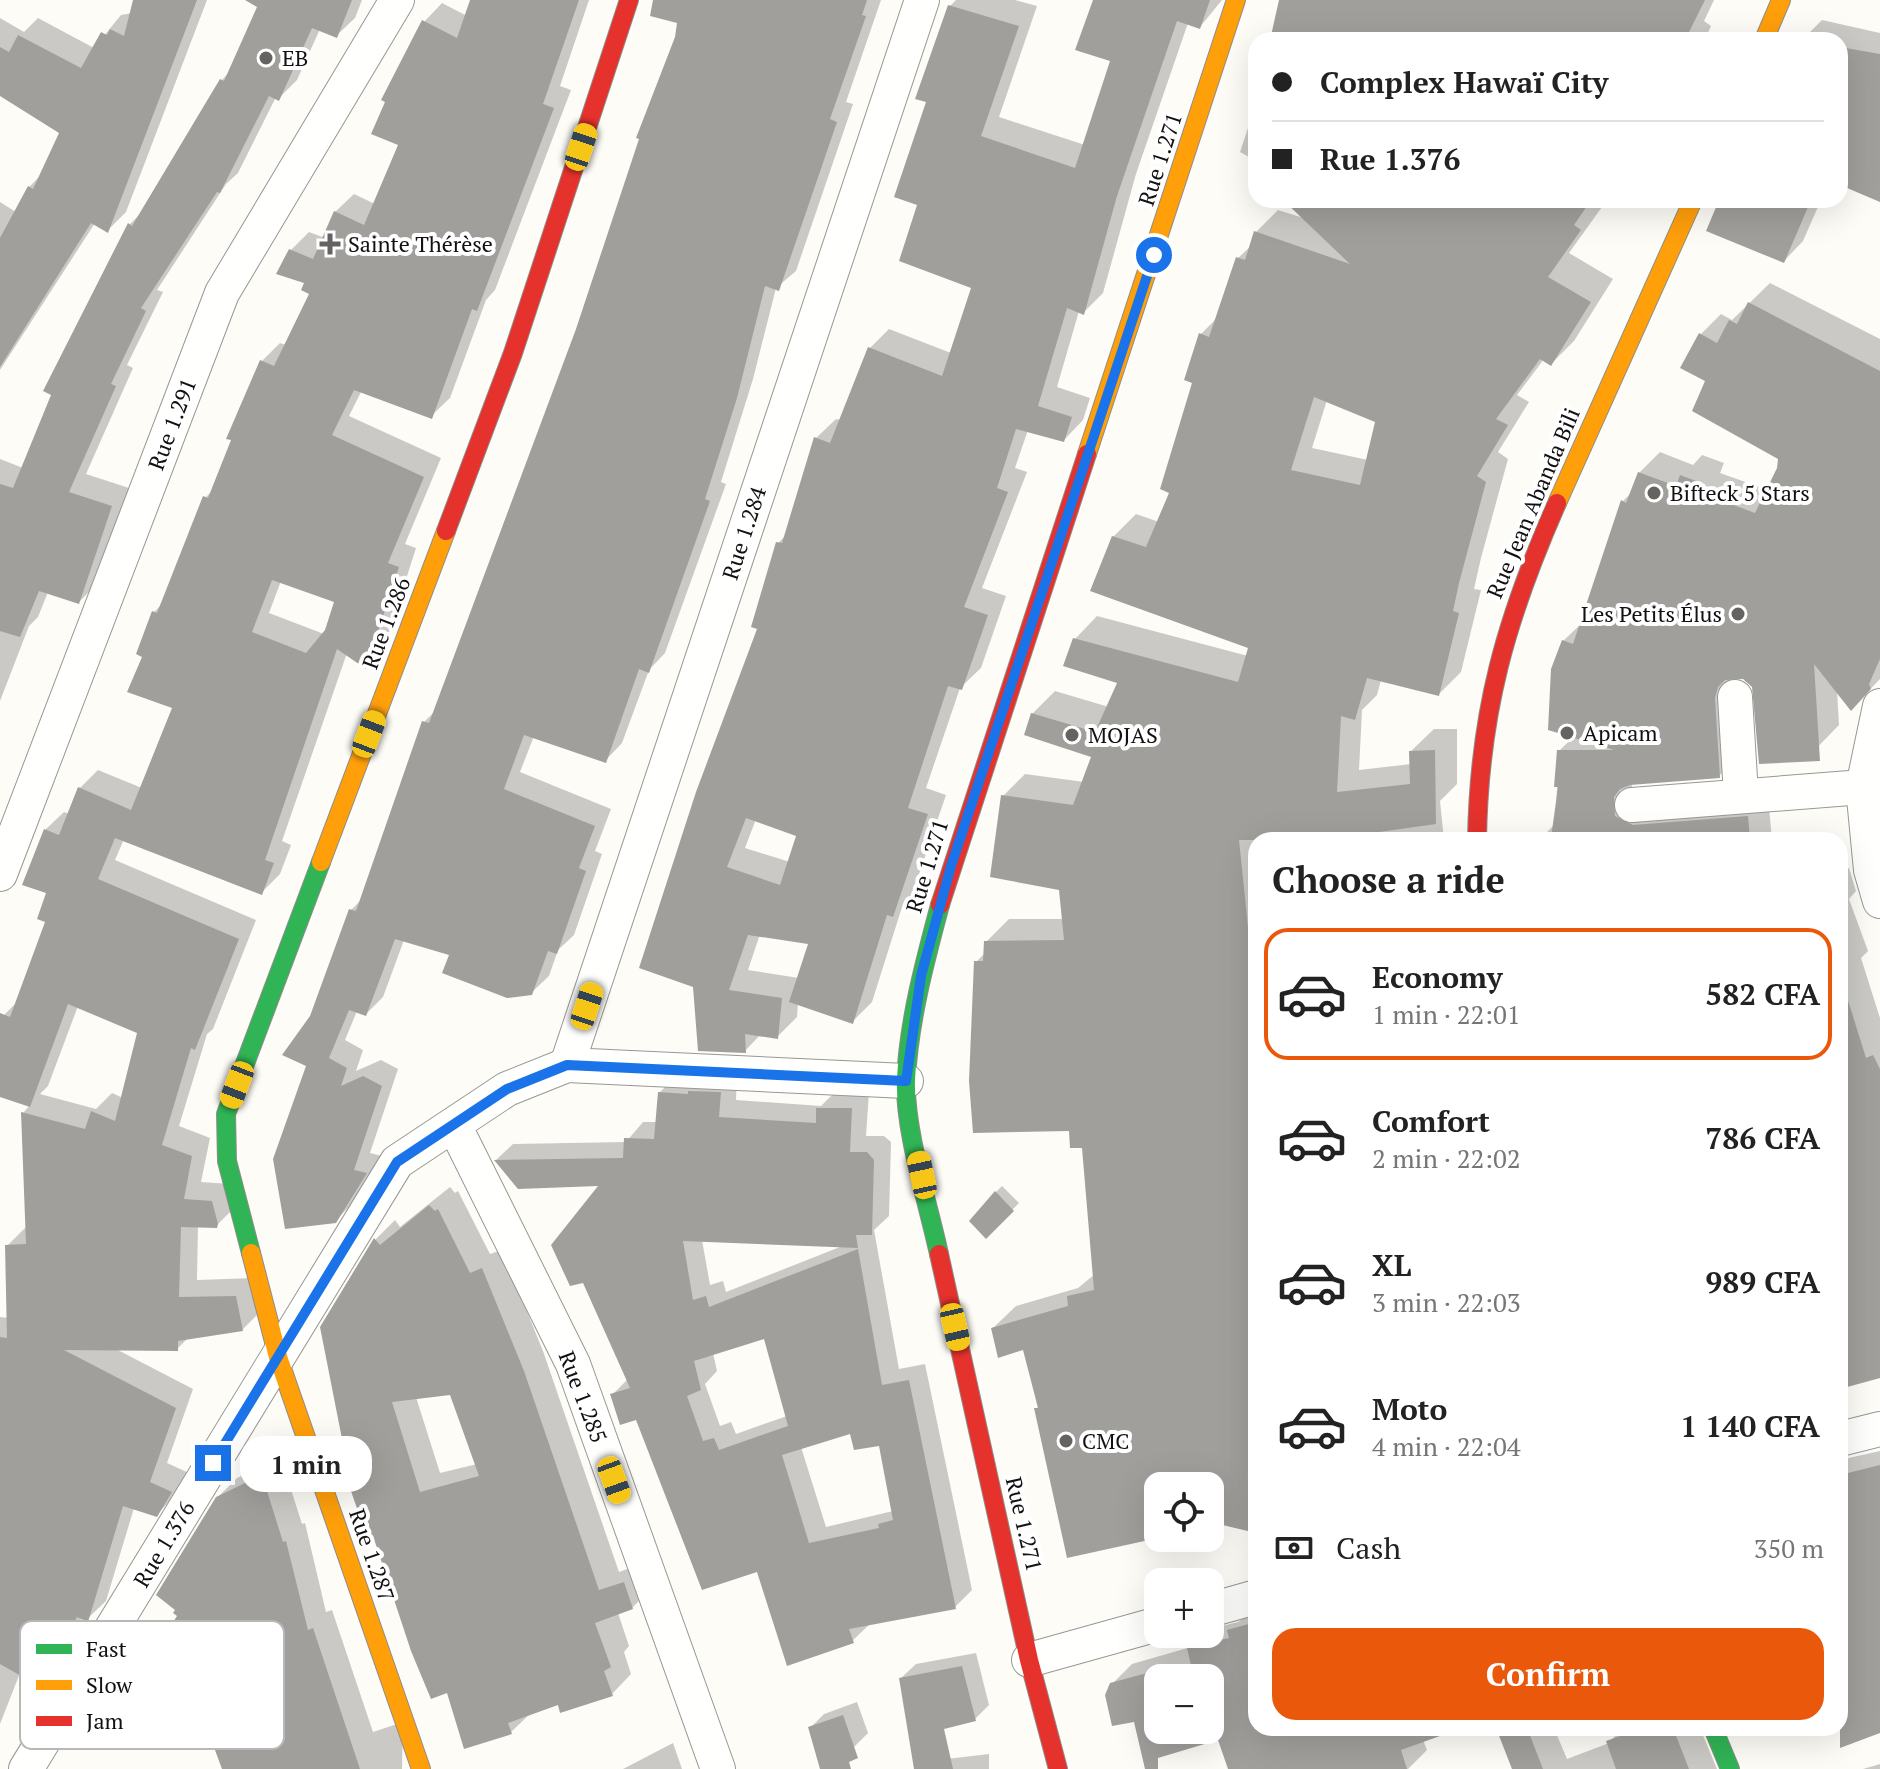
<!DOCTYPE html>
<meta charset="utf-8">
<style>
body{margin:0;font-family:"PT Serif",serif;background:#f6f6f6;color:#222;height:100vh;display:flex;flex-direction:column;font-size:30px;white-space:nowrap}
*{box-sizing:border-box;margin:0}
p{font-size:26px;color:#767676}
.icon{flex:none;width:44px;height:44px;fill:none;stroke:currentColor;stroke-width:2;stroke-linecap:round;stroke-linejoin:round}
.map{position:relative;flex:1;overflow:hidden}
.side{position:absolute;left:1248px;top:832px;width:600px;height:904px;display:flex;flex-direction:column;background:#fff;border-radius:24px;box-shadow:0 8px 32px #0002}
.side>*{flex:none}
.guide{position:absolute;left:1248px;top:32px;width:600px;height:176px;border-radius:24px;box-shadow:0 8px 32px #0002;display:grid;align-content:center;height:176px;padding:0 24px;background:#fff}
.buttons{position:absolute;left:1144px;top:1472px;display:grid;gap:16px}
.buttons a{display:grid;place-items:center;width:80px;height:80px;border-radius:16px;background:#fff;box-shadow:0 8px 32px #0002;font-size:40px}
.end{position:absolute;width:36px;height:36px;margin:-18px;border:10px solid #1a73e8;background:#fff;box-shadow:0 0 0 4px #fff}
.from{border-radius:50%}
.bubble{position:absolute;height:56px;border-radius:24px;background:#fff;box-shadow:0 8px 32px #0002;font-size:26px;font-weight:800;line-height:56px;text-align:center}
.car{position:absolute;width:24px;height:48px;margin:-24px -12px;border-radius:10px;box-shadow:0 0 6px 2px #0007;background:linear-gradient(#f5c518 24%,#345 0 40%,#f5c518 0 76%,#345 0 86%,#f5c518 0)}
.guide b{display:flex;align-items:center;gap:28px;height:76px;font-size:30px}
.guide b+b{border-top:2px solid #e0e0e0}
.guide i{width:20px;height:20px;background:#222}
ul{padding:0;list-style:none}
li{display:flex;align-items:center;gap:24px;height:132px;margin:0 16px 12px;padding:0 8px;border:4px solid transparent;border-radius:24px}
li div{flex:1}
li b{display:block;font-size:30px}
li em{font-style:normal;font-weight:800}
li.active{border-color:#ea580c}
li>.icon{width:72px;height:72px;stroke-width:1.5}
h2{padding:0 24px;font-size:36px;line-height:96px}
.pay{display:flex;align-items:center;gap:20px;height:88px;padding:0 24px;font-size:30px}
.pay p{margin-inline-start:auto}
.action{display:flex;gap:16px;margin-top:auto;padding:16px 24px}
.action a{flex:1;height:92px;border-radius:24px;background:#ea580c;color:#fff;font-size:32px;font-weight:800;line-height:92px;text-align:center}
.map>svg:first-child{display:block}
.shadow{fill:#0003;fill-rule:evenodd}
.building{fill:#a19f9c;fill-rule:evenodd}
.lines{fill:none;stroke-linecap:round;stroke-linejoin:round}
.street-casing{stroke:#979795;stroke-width:36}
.fast-casing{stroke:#8e8d8b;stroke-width:20}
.slow-casing{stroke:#8e8d8b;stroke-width:20}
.jam-casing{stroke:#8e8d8b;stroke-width:20}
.street{stroke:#fffffe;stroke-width:34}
.fast{stroke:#30b455;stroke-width:18}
.slow{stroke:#ff9f0a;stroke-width:18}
.jam{stroke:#e5322d;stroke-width:18}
.route{stroke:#1a73e8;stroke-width:10}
.poi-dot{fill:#646362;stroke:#fff;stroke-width:3}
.labels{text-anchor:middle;stroke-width:8;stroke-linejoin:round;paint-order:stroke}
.poi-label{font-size:22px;fill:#111;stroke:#fff;text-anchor:start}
.street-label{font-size:22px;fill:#111;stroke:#fff}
.key{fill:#fff;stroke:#b8b8b8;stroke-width:2}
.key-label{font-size:22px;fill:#111}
</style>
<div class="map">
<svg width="1880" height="1769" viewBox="0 0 1880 1769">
<rect width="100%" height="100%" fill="#fdfcf7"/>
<!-- shadow -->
<g class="shadow">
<path d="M136 0H207L126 212 108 230 95 223 0 370V202L16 212 29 187 41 175 62 132 0 93V18L24 32 38 18 94 48 121 15 132 13Z"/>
<path d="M262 0H362L355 18 336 36 320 29 297 80 279 98 276 97 238 173 226 184 157 290 163 292 127 365 133 368 86 474 129 488 97 584 79 602 48 592 38 617 29 626 0 701V459L23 468 129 225 144 210 222 80 230 71Z"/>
<path d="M472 0H589L560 86 571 90 495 290 486 300 450 398 431 416 362 390 349 416 441 458 405 544 416 548 384 648 366 667 347 653 282 841 291 845 280 874 262 892 124 839 115 860 256 920 213 1029 207 1034 179 1126 210 1138 201 1182 230 1184 235 1207 216 1226 198 1225 197 1280 254 1278 261 1311 242 1330 189 1337 177 1349 114 1348 193 1389 167 1463 189 1473 175 1496 156 1515 134 1508 106 1601 87 1619 83 1617 57 1665 38 1684 20 1673 0 1724V1317L9 1318 7 1246 26 1227 23 1113 30 1105 0 1095V1027L4 1015 18 1001 47 921 45 830 64 812 70 814 80 788 98 770 142 788 175 706 145 656 154 612 163 603 205 498 214 489 261 362 280 343 286 345 312 293 291 250 309 232 325 238 335 212 354 194 375 204 401 144 424 22 442 3 467 16ZM281 581 336 601 324 634 269 613ZM78 1006 140 1031 123 1098 112 1093 96 1109 40 1094 48 1086Z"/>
<path d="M667 0H881L846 102 853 104 796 271 776 288 753 379 721 482 726 484 665 653 649 670 622 743 605 761 534 736 520 772 611 809 595 851 602 854 574 935 558 950 549 976 531 993 452 954 404 940 383 997 366 1014 357 1011 345 1040 363 1050 356 1071 381 1060 398 1069 370 1153 382 1156 353 1203 335 1221 309 1065 312 1017 351 910 362 899 424 722 435 711 578 329 677 38 679 22Z"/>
<path d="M956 0H1015L1037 6 999 117 1085 145 1112 60 1095 0H1222L1200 27 1188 23 1136 174 1103 293 1084 312 1079 311 1057 387 1090 398 1083 420 1064 440 1028 430 1015 468 1027 472 982 588 1006 596 981 668 960 688 926 788 946 795 912 895 903 904 872 1002 852 1022 798 1003 797 1017 777 1037 761 1034 745 1051 700 1049 759 627 778 543 787 534 816 438 836 419 841 420 870 348 889 329 951 353 974 287 920 204 929 100 949 7ZM756 819 799 835 790 862 745 848ZM760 934 811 942 799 978 748 970Z"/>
<path d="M1292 0H1714L1704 21 1711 26 1705 40H1272Z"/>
<path d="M1822 20 1880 33V198L1840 183V40H1802Z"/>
<path d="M1256 104V161L1240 152Z"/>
<path d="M1286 200H1596L1602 207 1569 253 1613 279 1574 341 1551 364 1544 359 1517 395 1529 402 1498 452 1508 459 1481 558 1474 589 1481 590 1461 672 1439 694 1381 680 1377 695 1362 710 1359 770 1411 764V751L1434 729H1457V784L1440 801 1444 840H1256V1552L1251 1553 1256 1530 1210 1520V1486H1158V1535L1036 1409 1040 1405 1024 1348 993 1328 1016 1306 1078 1288 1095 1274 1084 1146 1071 1129 976 962 986 952V942L1009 919H1064L1061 888 1003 796 1025 774 1084 782 1094 756 1032 714 1055 691 1109 707 1120 682 1075 639 1097 616 1248 656 1251 647 1113 537 1136 514 1159 522 1172 491 1201 334 1217 318 1238 258 1252 245 1256 232 1278 210 1307 219ZM1327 400 1377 420 1368 460 1312 448Z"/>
<path d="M1722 200H1821L1803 241 1784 261Z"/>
<path d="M1770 283 1880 339V679L1852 708 1837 690 1839 725 1805 760 1754 686 1744 677H1735L1740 756 1719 776 1631 783 1636 797 1768 796 1772 840H1539L1555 824 1559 751 1574 736 1563 641 1583 622 1622 502 1632 492 1639 473 1660 452 1693 465 1702 455 1724 463 1720 473 1768 490 1779 468 1780 458 1707 380 1701 334 1721 314 1732 320Z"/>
<path d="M1849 868 1856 891 1849 899 1868 951 1861 958 1880 1018V1376L1840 1387V870Z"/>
<path d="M677 1075 737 1076 736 1100 821 1106 835 1092H869L866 1136H884L891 1142 889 1216 874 1230 899 1369 925 1364 972 1590 955 1607 870 1624 852 1641 758 1569 637 1418 612 1395 628 1379 603 1183 496 1160 513 1144 626 1142 643 1122H657L660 1092ZM702 1240 845 1245 726 1292 723 1281 710 1285ZM766 1337 787 1416 736 1434 731 1422 720 1426 705 1384 717 1371 713 1353ZM852 1431 881 1444 893 1511 826 1527 801 1447Z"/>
<path d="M1002 1186 1019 1203 986 1236 996 1192Z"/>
<path d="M450 1187 455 1193 458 1191 490 1254 502 1250 543 1351 619 1572 644 1563 652 1588 632 1608 618 1613 629 1646 624 1652 631 1674 612 1694 559 1703 531 1713 511 1732 448 1691 374 1534 340 1452 345 1446 322 1327 376 1239 395 1220 400 1227ZM452 1393 477 1464 440 1473 416 1397Z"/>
<path d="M1880 1451V1731L1840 1727V1463L1844 1459Z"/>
<path d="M281 1458 302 1524 305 1523 326 1612 332 1610 373 1732 403 1722 402 1769H227L199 1702 185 1724 167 1743 163 1654 180 1616 217 1498 237 1478Z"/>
<path d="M1256 1609V1728H1456L1423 1740 1427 1750 1408 1769H1230L1220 1737 1145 1759 1135 1720 1112 1684 1132 1664 1191 1647 1204 1634H1210V1629L1238 1622ZM1158 1678H1210V1730H1158Z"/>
<path d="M976 1653 989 1705 975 1719 901 1678 916 1664Z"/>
<path d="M857 1702 868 1733 854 1747 810 1728 824 1714Z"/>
<path d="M1498 1728H1554L1567 1759 1609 1743 1622 1728H1700L1717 1769H1514Z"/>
<path d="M673 1743 682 1769H623Z"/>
<path d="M989 1754V1769H928L938 1760Z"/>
<path d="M1880 1764V1769H1863Z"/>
</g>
<!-- building -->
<g class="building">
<path d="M133 0H197L108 233 91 223 0 367V238L28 186 33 189 59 133 0 96V47L9 52 18 35 81 68 101 32 107 35 110 29 124 36Z"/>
<path d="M245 0H352L337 38 312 28 279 101 269 96 220 193 217 192 141 308 146 311 111 384 116 386 69 492 112 506 79 604 39 591 20 637 0 631V484L13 488 51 395 43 391 128 223 132 226 220 79 224 81 257 7Z"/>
<path d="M470 0H579L543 104 554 108 477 311 472 309 432 419 354 390 332 435 424 477 388 563 399 567 366 669 337 649 265 860 274 863 262 895 115 838 98 879 239 939 195 1050 191 1048 162 1145 192 1156 184 1199 212 1201 218 1224 217 1228 181 1227 179 1297 236 1296 243 1331 178 1341V1351L64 1350 176 1408 150 1482 172 1492 157 1517 123 1506 88 1622 77 1617 39 1686 0 1664V1337L7 1338 5 1245 26 1244 21 1112 85 1129 91 1111 115 1121 137 1033 68 1004 30 1107 0 1097V1013L10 1017 45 922 37 919 46 893 22 885 44 829 59 835 78 787 131 810 172 708 127 692 142 657 136 654 152 611 157 613 203 496 208 498 231 440 226 439 260 360 274 366 309 294 301 290 304 283 276 274 289 249 313 259 334 211 364 225 398 145 371 134 385 102 381 100 422 20 457 38ZM272 580 334 602 325 630 306 653 252 632Z"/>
<path d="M653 0H867L862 15 866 16 830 119 837 122 779 291 765 286 737 398 705 499 710 501 649 673 639 669 606 763 524 735 504 789 595 826 579 868 586 871 557 954 548 951 532 995 507 998 442 973 449 955 395 939 366 1016 349 1010 329 1058 347 1068 341 1086 363 1076 382 1086 354 1170 367 1173 336 1223 285 1229 273 1159 306 1066 282 1055 310 1016 349 909 356 911 422 721 429 723 576 329 639 139 636 138 675 37 677 23 650 16Z"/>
<path d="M1093 0H1210L1200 29 1177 21 1117 196 1084 315 1067 308 1038 406 1072 417 1064 442 1016 429 997 488 1008 492 964 607 988 615 962 690 948 686 908 808 928 814 893 917 887 915 853 1024 789 1002 808 944 748 935 729 990 782 998 778 1039 745 1034 746 1053 698 1051 693 987 639 968 696 792 757 629 751 627 776 542 782 543 814 437 830 443 868 347 942 376 971 288 899 261 917 205 894 197 926 102 915 99 948 5 1019 26 981 136 1075 168 1110 61 1075 50ZM746 818 796 836 780 885 727 867Z"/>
<path d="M1279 0H1705L1685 40H1270Z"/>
<path d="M1840 47 1880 54V202L1840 185Z"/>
<path d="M1283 200H1591L1574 225 1581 230 1548 277 1591 302 1551 366 1540 359 1496 419 1508 425 1477 476 1486 482 1459 583 1453 611 1459 613 1439 696 1367 678 1355 720 1341 716 1337 792 1410 784 1409 751 1435 750 1436 824 1379 832 1380 840H1239L1249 937 1256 936V1270L1250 1271 1256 1298V1533L1210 1522V1486H1158V1538L1067 1558 1034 1408H1038L1023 1350 998 1358 991 1328 1068 1306 1067 1296 1094 1290 1082 1148H1070L1069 1131 973 1133 969 1081 974 961H983L984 941 1064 940 1059 890 990 877 1001 795 1073 805 1091 757 1024 735 1031 713 1095 732 1117 683 1063 666 1073 638 1238 682 1248 648 1090 591 1112 536 1146 547 1169 493 1160 489 1192 383 1184 380 1199 333 1209 337 1236 257 1245 260 1254 231 1350 264ZM1314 397 1375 422 1360 485 1291 470Z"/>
<path d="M1719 200H1811L1784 263 1706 231Z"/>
<path d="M1748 302 1880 371V659L1869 684 1871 689 1851 711 1814 664 1820 761 1759 764 1752 687 1743 679 1725 680 1718 687 1715 698 1720 778 1630 785 1620 789 1614 797 1615 816 1633 825 1748 816 1750 840 1551 838 1558 787H1554L1557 750H1614L1548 730 1551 669 1562 640 1573 644 1621 500 1626 503 1638 472 1676 486 1680 475 1704 484 1701 493 1755 513 1777 468 1778 459 1692 411 1705 381 1680 368 1699 333 1717 343 1729 320 1737 324Z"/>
<path d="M1846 994 1866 1058 1873 1055 1880 1069V1378L1840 1389V995Z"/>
<path d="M688 1091 721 1092 719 1117 816 1123V1108H852L850 1152H867L874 1160 872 1235H856L858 1248 683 1241 693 1300 706 1296 709 1307 858 1249 882 1385 909 1380 956 1609 849 1629 854 1643 787 1666 757 1572 702 1590 636 1420 620 1425 610 1394 630 1388 583 1283 570 1286 551 1245 598 1186 518 1189 494 1160 623 1158 624 1138 654 1139 658 1092 688 1094ZM764 1339 788 1426 719 1450 714 1438 703 1441 687 1396 701 1390 694 1361ZM850 1434 854 1450 879 1446 893 1520 878 1524 879 1528 809 1543 782 1455Z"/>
<path d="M995 1191 1014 1211 986 1239 969 1221Z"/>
<path d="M429 1205 435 1211 438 1209 470 1273 482 1268 524 1371 599 1590 624 1582 633 1609 595 1623 611 1667 604 1671 613 1696 560 1713 558 1705 508 1723 512 1734 464 1749 447 1693 431 1699 411 1651 373 1536 367 1537 337 1451 344 1449 320 1327 374 1238 380 1245ZM450 1395 479 1476 420 1492 392 1402Z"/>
<path d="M1880 1465V1733L1840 1748V1475Z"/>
<path d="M262 1475 283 1542 286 1541 308 1630 313 1628 360 1769H222L196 1699 167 1745 123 1716 161 1655 154 1651 177 1616 173 1613 175 1610 156 1595 216 1497Z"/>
<path d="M1256 1622V1728H1451V1732L1401 1750 1407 1769H1228L1218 1740 1158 1758V1769H1145L1134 1722 1112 1726 1105 1695 1110 1683 1158 1670V1730H1210V1678H1194L1187 1648 1229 1638 1227 1630Z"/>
<path d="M962 1666 976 1721 944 1729 953 1769H914L899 1678Z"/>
<path d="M843 1715 858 1758 849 1762 851 1769H820L808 1727Z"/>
<path d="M1496 1728H1527L1543 1769H1512Z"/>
<path d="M1643 1728H1673L1689 1769H1616L1606 1741Z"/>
</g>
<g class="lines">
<!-- street casing -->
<g class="street-casing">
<g id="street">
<path d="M1735 697 1741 795"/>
<path d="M1880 706 1863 787 1871 870 1880 901"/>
<path d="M1632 805 1863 787"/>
<path d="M0 874 222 293 397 0"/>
<path d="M567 1065 922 0"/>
<path d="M454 1125 573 1364 718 1769"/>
<path d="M1840 1439 1880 1429"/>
<path d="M1210 1610 1256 1597"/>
<path d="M1029 1660 1158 1624"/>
<path d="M26 1769 397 1162 507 1089 567 1065 906 1081"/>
</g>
</g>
<!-- fast casing -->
<g class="fast-casing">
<g id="fast">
<path d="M251 1253 227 1161 226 1114 321 862"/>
<path d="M939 1254C928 1203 904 1129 906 1079 909 1020 925 961 940 905"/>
<path d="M1713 1728 1730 1769"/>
</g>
</g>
<!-- slow casing -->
<g class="slow-casing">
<g id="slow">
<path d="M1764 40 1781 0"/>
<path d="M1087 454 1236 0"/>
<path d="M1557 503 1693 200"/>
<path d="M321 862 446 531"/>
<path d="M251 1253 278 1357 421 1769"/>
</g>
</g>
<!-- jam casing -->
<g class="jam-casing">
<g id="jam">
<path d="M446 531 513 353 629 0"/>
<path d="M1477 840C1479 712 1506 619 1557 503"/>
<path d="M940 905 1087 454"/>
<path d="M939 1254 1029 1660 1058 1769"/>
</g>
</g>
<!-- street -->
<use href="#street" class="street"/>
<!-- fast -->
<use href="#fast" class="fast"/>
<!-- slow -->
<use href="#slow" class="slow"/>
<!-- jam -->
<use href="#jam" class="jam"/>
</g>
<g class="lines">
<!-- route -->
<path class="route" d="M213 1463 397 1162 507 1089 567 1065 906 1081 921 976 951 866 1154 255"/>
</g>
<!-- markers -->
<g class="poi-dot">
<circle cx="266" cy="58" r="8"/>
<path d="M326 232h8v8h8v8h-8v8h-8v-8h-8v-8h8z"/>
<circle cx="1654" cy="493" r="8"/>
<circle cx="1738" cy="614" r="8"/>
<circle cx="1567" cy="733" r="8"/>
<circle cx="1072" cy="735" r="8"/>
<circle cx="1066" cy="1441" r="8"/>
</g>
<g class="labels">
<!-- poi labels -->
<g class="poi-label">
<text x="282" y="66">EB</text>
<text x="348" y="252">Sainte Thérèse</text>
<text x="1670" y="501">Bifteck 5 Stars</text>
<text x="1722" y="622" text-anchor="end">Les Petits Élus</text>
<text x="1583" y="741">Apicam</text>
<text x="1088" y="743">MOJAS</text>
<text x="1082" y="1449">CMC</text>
</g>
<!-- street labels -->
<g class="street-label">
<text transform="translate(1160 159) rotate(-72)" y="8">Rue 1.271</text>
<text transform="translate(172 424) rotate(-69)" y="8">Rue 1.291</text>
<text transform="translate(1533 503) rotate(-67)" y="8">Rue Jean Abanda Bili</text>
<text transform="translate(744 533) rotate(-72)" y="8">Rue 1.284</text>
<text transform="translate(386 623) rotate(-69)" y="8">Rue 1.286</text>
<text transform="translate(927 866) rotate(-73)" y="8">Rue 1.271</text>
<text transform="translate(583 1397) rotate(69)" y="8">Rue 1.285</text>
<text transform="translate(1024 1524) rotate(77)" y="8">Rue 1.271</text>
<text transform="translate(164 1544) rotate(-59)" y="8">Rue 1.376</text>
<text transform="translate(372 1555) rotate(71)" y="8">Rue 1.287</text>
</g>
</g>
<!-- legend -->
<rect x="20" y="1621" width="264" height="128" rx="12" class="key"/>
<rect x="36" y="1644" width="36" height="10" fill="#30b455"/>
<rect x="36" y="1680" width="36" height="10" fill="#ff9f0a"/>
<rect x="36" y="1716" width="36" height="10" fill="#e5322d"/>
<g class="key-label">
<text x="86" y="1657">Fast</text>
<text x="86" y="1693">Slow</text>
<text x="86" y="1729">Jam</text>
</g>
</svg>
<div class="buttons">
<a><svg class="icon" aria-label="locate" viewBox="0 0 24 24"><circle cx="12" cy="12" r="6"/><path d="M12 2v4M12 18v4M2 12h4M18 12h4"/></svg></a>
<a>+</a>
<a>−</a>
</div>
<i class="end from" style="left:1154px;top:255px"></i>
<i class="end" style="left:213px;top:1463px"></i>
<div class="bubble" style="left:240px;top:1436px;width:132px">1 min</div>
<i class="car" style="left:581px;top:147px;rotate:18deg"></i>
<i class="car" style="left:369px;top:734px;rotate:21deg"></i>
<i class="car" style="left:587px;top:1006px;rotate:18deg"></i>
<i class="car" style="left:237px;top:1085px;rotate:201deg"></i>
<i class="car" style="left:922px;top:1175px;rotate:348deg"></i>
<i class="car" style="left:955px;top:1327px;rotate:167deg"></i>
<i class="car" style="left:614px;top:1480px;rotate:160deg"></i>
<div class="guide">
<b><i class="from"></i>Complex Hawaï City</b>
<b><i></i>Rue 1.376</b>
</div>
<section class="side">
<h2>Choose a ride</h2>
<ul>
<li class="active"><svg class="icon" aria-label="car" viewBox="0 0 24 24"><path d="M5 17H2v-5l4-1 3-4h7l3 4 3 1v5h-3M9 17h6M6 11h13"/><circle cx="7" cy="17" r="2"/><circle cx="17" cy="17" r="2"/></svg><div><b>Economy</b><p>1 min · 22:01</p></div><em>582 CFA</em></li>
<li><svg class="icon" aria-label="car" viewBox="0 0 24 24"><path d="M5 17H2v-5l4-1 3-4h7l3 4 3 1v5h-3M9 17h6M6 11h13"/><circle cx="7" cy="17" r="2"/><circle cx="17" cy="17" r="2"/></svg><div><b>Comfort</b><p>2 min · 22:02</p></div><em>786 CFA</em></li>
<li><svg class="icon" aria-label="car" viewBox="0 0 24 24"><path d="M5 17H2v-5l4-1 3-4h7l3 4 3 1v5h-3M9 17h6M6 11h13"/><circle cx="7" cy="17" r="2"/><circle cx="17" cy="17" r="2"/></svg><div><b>XL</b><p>3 min · 22:03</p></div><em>989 CFA</em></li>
<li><svg class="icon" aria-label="car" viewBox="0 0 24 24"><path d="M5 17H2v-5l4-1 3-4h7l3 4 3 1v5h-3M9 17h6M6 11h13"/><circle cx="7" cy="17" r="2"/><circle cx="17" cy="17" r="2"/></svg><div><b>Moto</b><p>4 min · 22:04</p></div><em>1 140 CFA</em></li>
</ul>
<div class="pay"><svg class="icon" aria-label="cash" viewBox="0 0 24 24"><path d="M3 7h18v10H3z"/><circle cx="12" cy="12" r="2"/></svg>Cash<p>350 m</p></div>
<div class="action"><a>Confirm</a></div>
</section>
</div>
